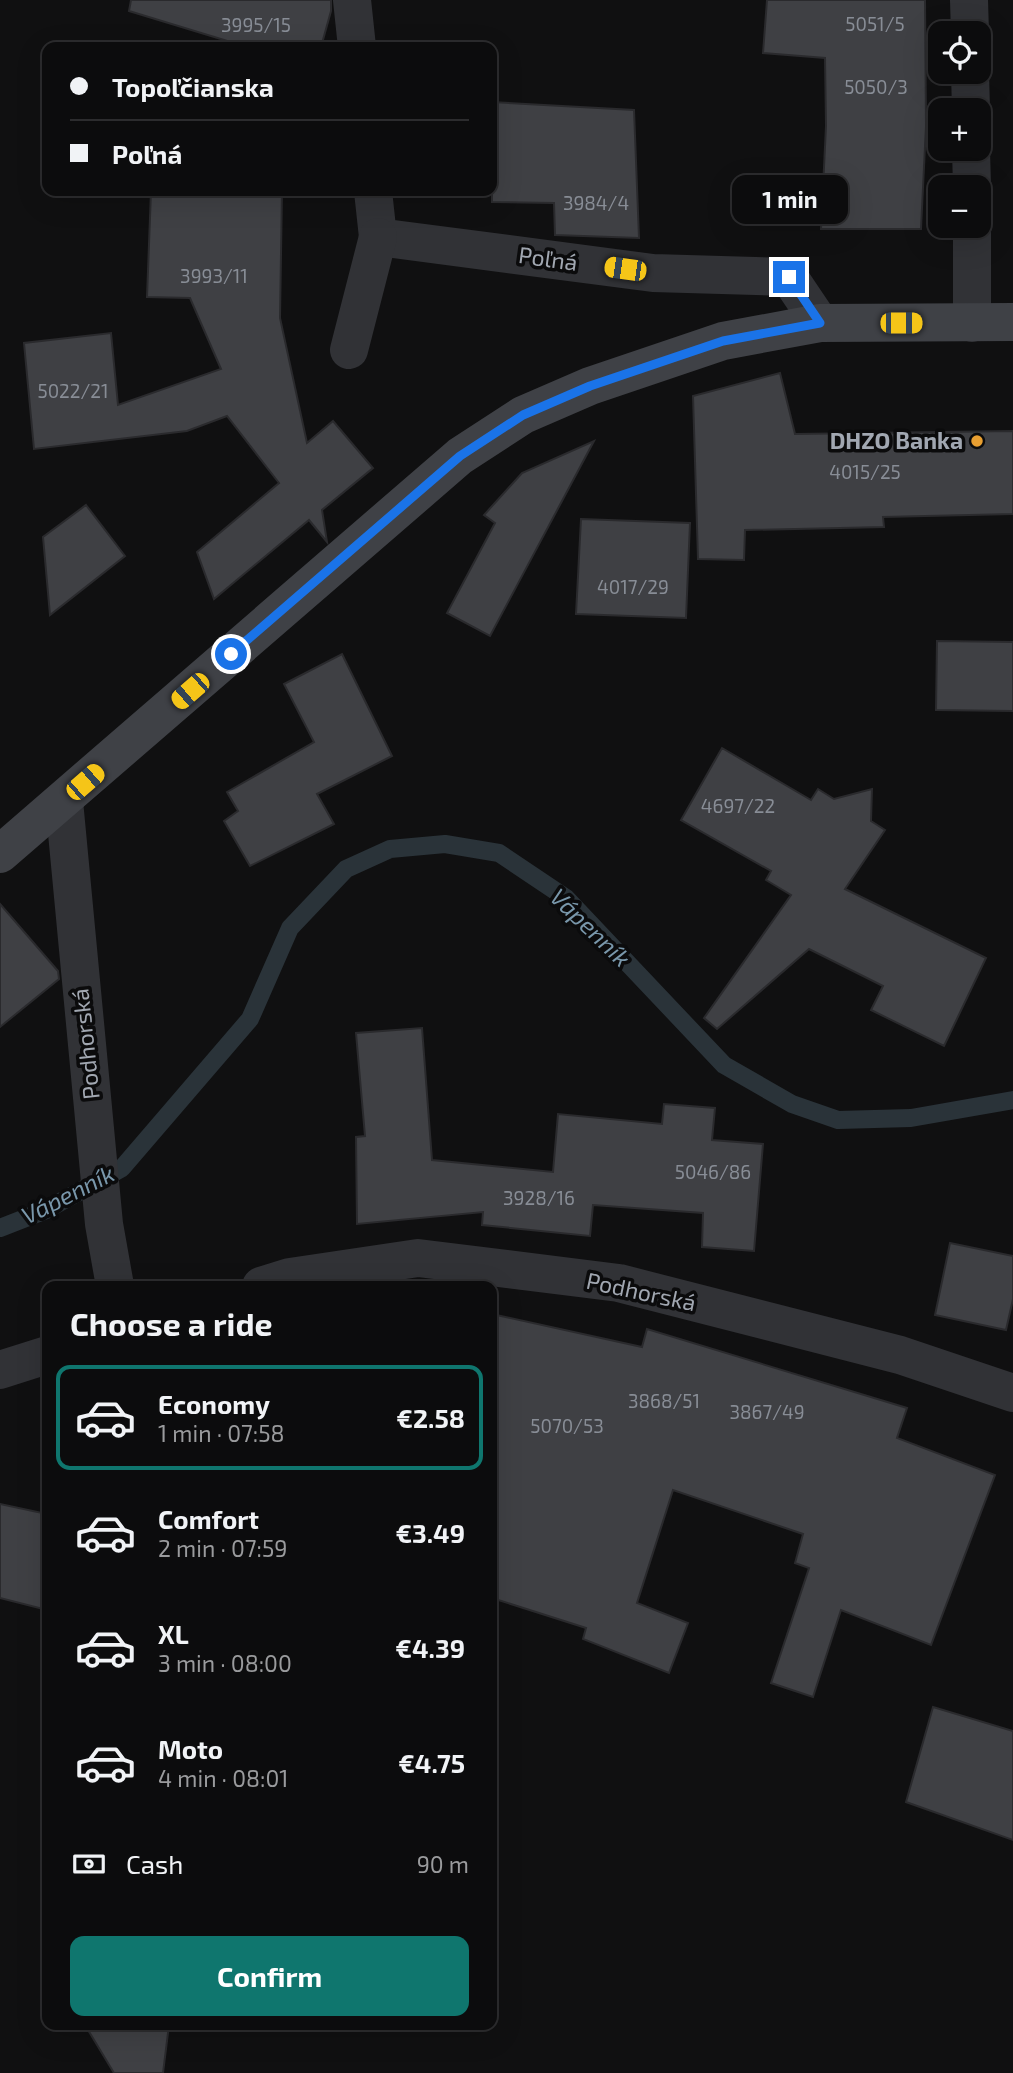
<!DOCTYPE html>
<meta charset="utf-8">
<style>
body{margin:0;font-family:"Exo 2",sans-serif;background:#1a1a1b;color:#f1f3f6;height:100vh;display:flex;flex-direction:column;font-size:26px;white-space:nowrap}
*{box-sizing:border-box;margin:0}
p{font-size:23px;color:#9a9b9d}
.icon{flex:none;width:38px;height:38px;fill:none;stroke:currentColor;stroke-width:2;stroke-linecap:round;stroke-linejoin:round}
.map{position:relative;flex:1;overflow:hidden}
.drawer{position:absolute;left:42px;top:1281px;width:455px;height:749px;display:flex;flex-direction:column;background:#0c0c0d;border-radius:14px;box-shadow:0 7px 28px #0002,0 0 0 2px #2c2c2e}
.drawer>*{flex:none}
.top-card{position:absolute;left:42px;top:42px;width:455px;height:154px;border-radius:14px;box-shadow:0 7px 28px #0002,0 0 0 2px #2c2c2e;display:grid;align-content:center;height:154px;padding:0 28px;background:#0c0c0d}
.controls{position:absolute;left:928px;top:21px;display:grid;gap:14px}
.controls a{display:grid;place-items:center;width:63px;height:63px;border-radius:14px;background:#0c0c0d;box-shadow:0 7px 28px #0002,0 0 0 2px #2c2c2e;font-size:35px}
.end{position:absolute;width:32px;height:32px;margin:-16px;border:9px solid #1a73e8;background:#fff;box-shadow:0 0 0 4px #fff}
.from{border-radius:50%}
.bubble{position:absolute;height:49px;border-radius:14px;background:#0c0c0d;box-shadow:0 7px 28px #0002,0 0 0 2px #2c2c2e;font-size:23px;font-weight:700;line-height:49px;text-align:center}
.car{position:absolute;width:21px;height:42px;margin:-21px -10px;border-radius:9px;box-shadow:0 0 5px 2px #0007;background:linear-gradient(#f5c518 24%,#345 0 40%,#f5c518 0 76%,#345 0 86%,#f5c518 0)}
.top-card b{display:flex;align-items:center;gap:24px;height:66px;font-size:26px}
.top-card b+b{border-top:2px solid #2c2c2e}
.top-card i{width:18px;height:18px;background:#f1f3f6}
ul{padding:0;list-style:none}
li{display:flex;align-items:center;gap:21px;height:105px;margin:0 14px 10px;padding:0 14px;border:4px solid transparent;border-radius:14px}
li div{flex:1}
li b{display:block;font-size:26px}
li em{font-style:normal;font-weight:700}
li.current{border-color:#0f766e}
li>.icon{width:63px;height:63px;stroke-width:1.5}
h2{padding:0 28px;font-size:32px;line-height:84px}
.pay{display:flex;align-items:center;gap:18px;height:77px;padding:0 28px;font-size:26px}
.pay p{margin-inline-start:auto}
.action{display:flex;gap:14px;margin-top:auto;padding:14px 28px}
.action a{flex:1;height:80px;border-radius:14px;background:#0f766e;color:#fff;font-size:28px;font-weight:700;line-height:80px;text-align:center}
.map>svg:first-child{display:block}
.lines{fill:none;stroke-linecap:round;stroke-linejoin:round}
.stream{stroke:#2a3339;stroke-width:18}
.building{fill:#3f4044;stroke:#2a2a2d;stroke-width:2}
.street{stroke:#313236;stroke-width:38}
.secondary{stroke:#3f4146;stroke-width:38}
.route{stroke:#1a73e8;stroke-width:9}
.poi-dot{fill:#e89f31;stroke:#0b0b0c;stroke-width:2.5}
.labels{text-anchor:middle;stroke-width:7;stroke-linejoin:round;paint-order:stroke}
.number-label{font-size:19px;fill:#888d96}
.street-label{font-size:23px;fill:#a1a7b1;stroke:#0b0b0c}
.poi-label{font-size:23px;font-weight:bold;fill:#a1a7b1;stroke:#0b0b0c;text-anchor:end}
.water-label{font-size:24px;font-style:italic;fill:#7997ab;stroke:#0b0b0c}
</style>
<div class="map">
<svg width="1013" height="2073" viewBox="0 0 1013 2073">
<rect width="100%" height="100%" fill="#101011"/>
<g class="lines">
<!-- stream -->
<path class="stream" d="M0 1228 46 1210 122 1168 250 1019 290 928 346 869 390 849 445 844 499 853 566 898 724 1065 792 1104 838 1120 911 1118 1013 1100"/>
</g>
<!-- building -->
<g class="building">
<path d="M131 0H331V11L321 47H247L129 11Z"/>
<path d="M767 0H925L926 126 921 229H821L826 126 825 58 763 53Z"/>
<path d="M492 102 634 110 639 238 555 235 554 203 492 202Z"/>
<path d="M151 191H282L280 318 307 443 333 421 373 468 322 510 327 542 309 520 214 599 197 552 279 483 227 416 187 431 34 449 24 343 111 333 118 405 221 369 190 298 147 297Z"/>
<path d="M780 373 795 434 1013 431V514L883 517 884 527 745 530 744 560 698 559 693 396Z"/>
<path d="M594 441 490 636 447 613 495 523 484 515 522 473Z"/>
<path d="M86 505 125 556 50 615 43 537Z"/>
<path d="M581 519 690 523 686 618 576 614Z"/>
<path d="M937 641 1013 642V711L936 710Z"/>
<path d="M342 654 392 756 317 794 334 824 250 866 224 821 238 811 227 792 314 742 284 684Z"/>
<path d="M722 748 811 800 818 789 834 799 872 789 871 821 885 830 845 889 986 958 944 1046 871 1010 883 986 809 949 717 1029 704 1018 791 895 766 880 771 871 681 820Z"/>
<path d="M0 904 58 971 59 979 0 1027Z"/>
<path d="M422 1028 432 1160 553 1172 558 1114 662 1124 664 1104 715 1108 712 1140 763 1144 754 1251 702 1247 703 1213 593 1205 590 1236 482 1225 483 1212 357 1224 356 1137 365 1136 356 1033Z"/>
<path d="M950 1243 1013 1256V1299L1006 1330 935 1315Z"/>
<path d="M492 1314 642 1347 647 1329 907 1408 897 1438 995 1475 931 1645 841 1610 813 1697 771 1683 809 1568 795 1563 803 1534 673 1490 637 1603 688 1623 669 1673 583 1639 586 1628 492 1598Z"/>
<path d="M0 1504 47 1514V1610L0 1598Z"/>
<path d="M933 1707 1013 1731V1840L906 1802Z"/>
<path d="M85 2025H169L163 2073H114Z"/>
</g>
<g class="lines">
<!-- street -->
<g class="street">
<path d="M352 0 357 47"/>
<path d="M969 0 970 33"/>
<path d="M970 72 971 110"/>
<path d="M971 149 972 187"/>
<path d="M373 191 378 237 653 273 789 277 820 323"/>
<path d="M972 323V226"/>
<path d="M349 350 378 237"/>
<path d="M64 801 104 1224 115 1286"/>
<path d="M261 1286 290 1277 418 1258 619 1283 900 1355 1013 1393"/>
<path d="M0 1370 47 1355"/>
</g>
<!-- secondary -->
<path class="secondary" d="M0 854 460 456 523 415 590 386 723 341 820 323 1013 322"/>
</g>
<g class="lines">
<!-- route -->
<path class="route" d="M231 654 460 456 523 415 590 386 723 341 820 323 789 277"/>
</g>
<!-- markers -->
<circle class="poi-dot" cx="977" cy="441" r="7"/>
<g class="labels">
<!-- number labels -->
<g class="number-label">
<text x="875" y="31">5051/5</text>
<text x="256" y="32">3995/15</text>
<text x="876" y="94">5050/3</text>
<text x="596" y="210">3984/4</text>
<text x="214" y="283">3993/11</text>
<text x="73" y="398">5022/21</text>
<text x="865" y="479">4015/25</text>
<text x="633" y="594">4017/29</text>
<text x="738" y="813">4697/22</text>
<text x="713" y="1179">5046/86</text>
<text x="539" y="1205">3928/16</text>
<text x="664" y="1408">3868/51</text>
<text x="767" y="1419">3867/49</text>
<text x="567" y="1433">5070/53</text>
</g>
<!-- street labels -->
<g class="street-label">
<text transform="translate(548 259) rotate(8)" y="8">Poľná</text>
<text transform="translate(86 1044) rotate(-96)" y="8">Podhorská</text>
<text transform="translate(641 1292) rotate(12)" y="8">Podhorská</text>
</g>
<!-- poi labels -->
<g class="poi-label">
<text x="963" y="449">DHZO Banka</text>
</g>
<!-- water labels -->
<g class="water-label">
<text transform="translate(590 928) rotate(44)" y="8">Vápenník</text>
<text transform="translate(68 1195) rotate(-27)" y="8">Vápenník</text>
</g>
</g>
</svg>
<div class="controls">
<a><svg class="icon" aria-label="locate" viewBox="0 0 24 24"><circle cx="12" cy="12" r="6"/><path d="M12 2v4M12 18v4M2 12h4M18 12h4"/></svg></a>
<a>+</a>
<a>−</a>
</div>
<i class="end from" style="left:231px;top:654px"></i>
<i class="end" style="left:789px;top:277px"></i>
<div class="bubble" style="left:732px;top:175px;width:116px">1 min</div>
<i class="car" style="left:625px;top:269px;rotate:278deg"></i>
<i class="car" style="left:901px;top:323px;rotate:90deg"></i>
<i class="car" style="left:190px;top:691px;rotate:229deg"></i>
<i class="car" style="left:85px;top:782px;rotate:49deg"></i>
<div class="top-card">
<b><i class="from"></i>Topoľčianska</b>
<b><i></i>Poľná</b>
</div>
<section class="drawer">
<h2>Choose a ride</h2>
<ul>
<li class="current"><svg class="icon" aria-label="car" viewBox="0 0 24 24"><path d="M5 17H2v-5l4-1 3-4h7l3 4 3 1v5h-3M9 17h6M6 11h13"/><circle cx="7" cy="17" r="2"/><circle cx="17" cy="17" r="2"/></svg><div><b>Economy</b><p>1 min · 07:58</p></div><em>€2.58</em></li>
<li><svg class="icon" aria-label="car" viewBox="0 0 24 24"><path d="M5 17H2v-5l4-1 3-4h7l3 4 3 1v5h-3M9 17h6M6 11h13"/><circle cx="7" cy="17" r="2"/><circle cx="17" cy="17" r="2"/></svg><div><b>Comfort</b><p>2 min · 07:59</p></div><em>€3.49</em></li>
<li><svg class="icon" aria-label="car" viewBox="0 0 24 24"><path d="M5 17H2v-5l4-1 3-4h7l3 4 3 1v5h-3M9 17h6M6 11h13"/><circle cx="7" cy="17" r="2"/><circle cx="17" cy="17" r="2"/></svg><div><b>XL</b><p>3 min · 08:00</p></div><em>€4.39</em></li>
<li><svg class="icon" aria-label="car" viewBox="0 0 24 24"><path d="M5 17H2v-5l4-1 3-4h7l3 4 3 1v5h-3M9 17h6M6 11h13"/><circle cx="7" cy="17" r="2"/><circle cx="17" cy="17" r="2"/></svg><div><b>Moto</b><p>4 min · 08:01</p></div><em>€4.75</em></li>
</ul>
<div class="pay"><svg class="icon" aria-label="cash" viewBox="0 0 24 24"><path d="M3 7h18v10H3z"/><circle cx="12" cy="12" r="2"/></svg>Cash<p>90 m</p></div>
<div class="action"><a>Confirm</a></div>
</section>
</div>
